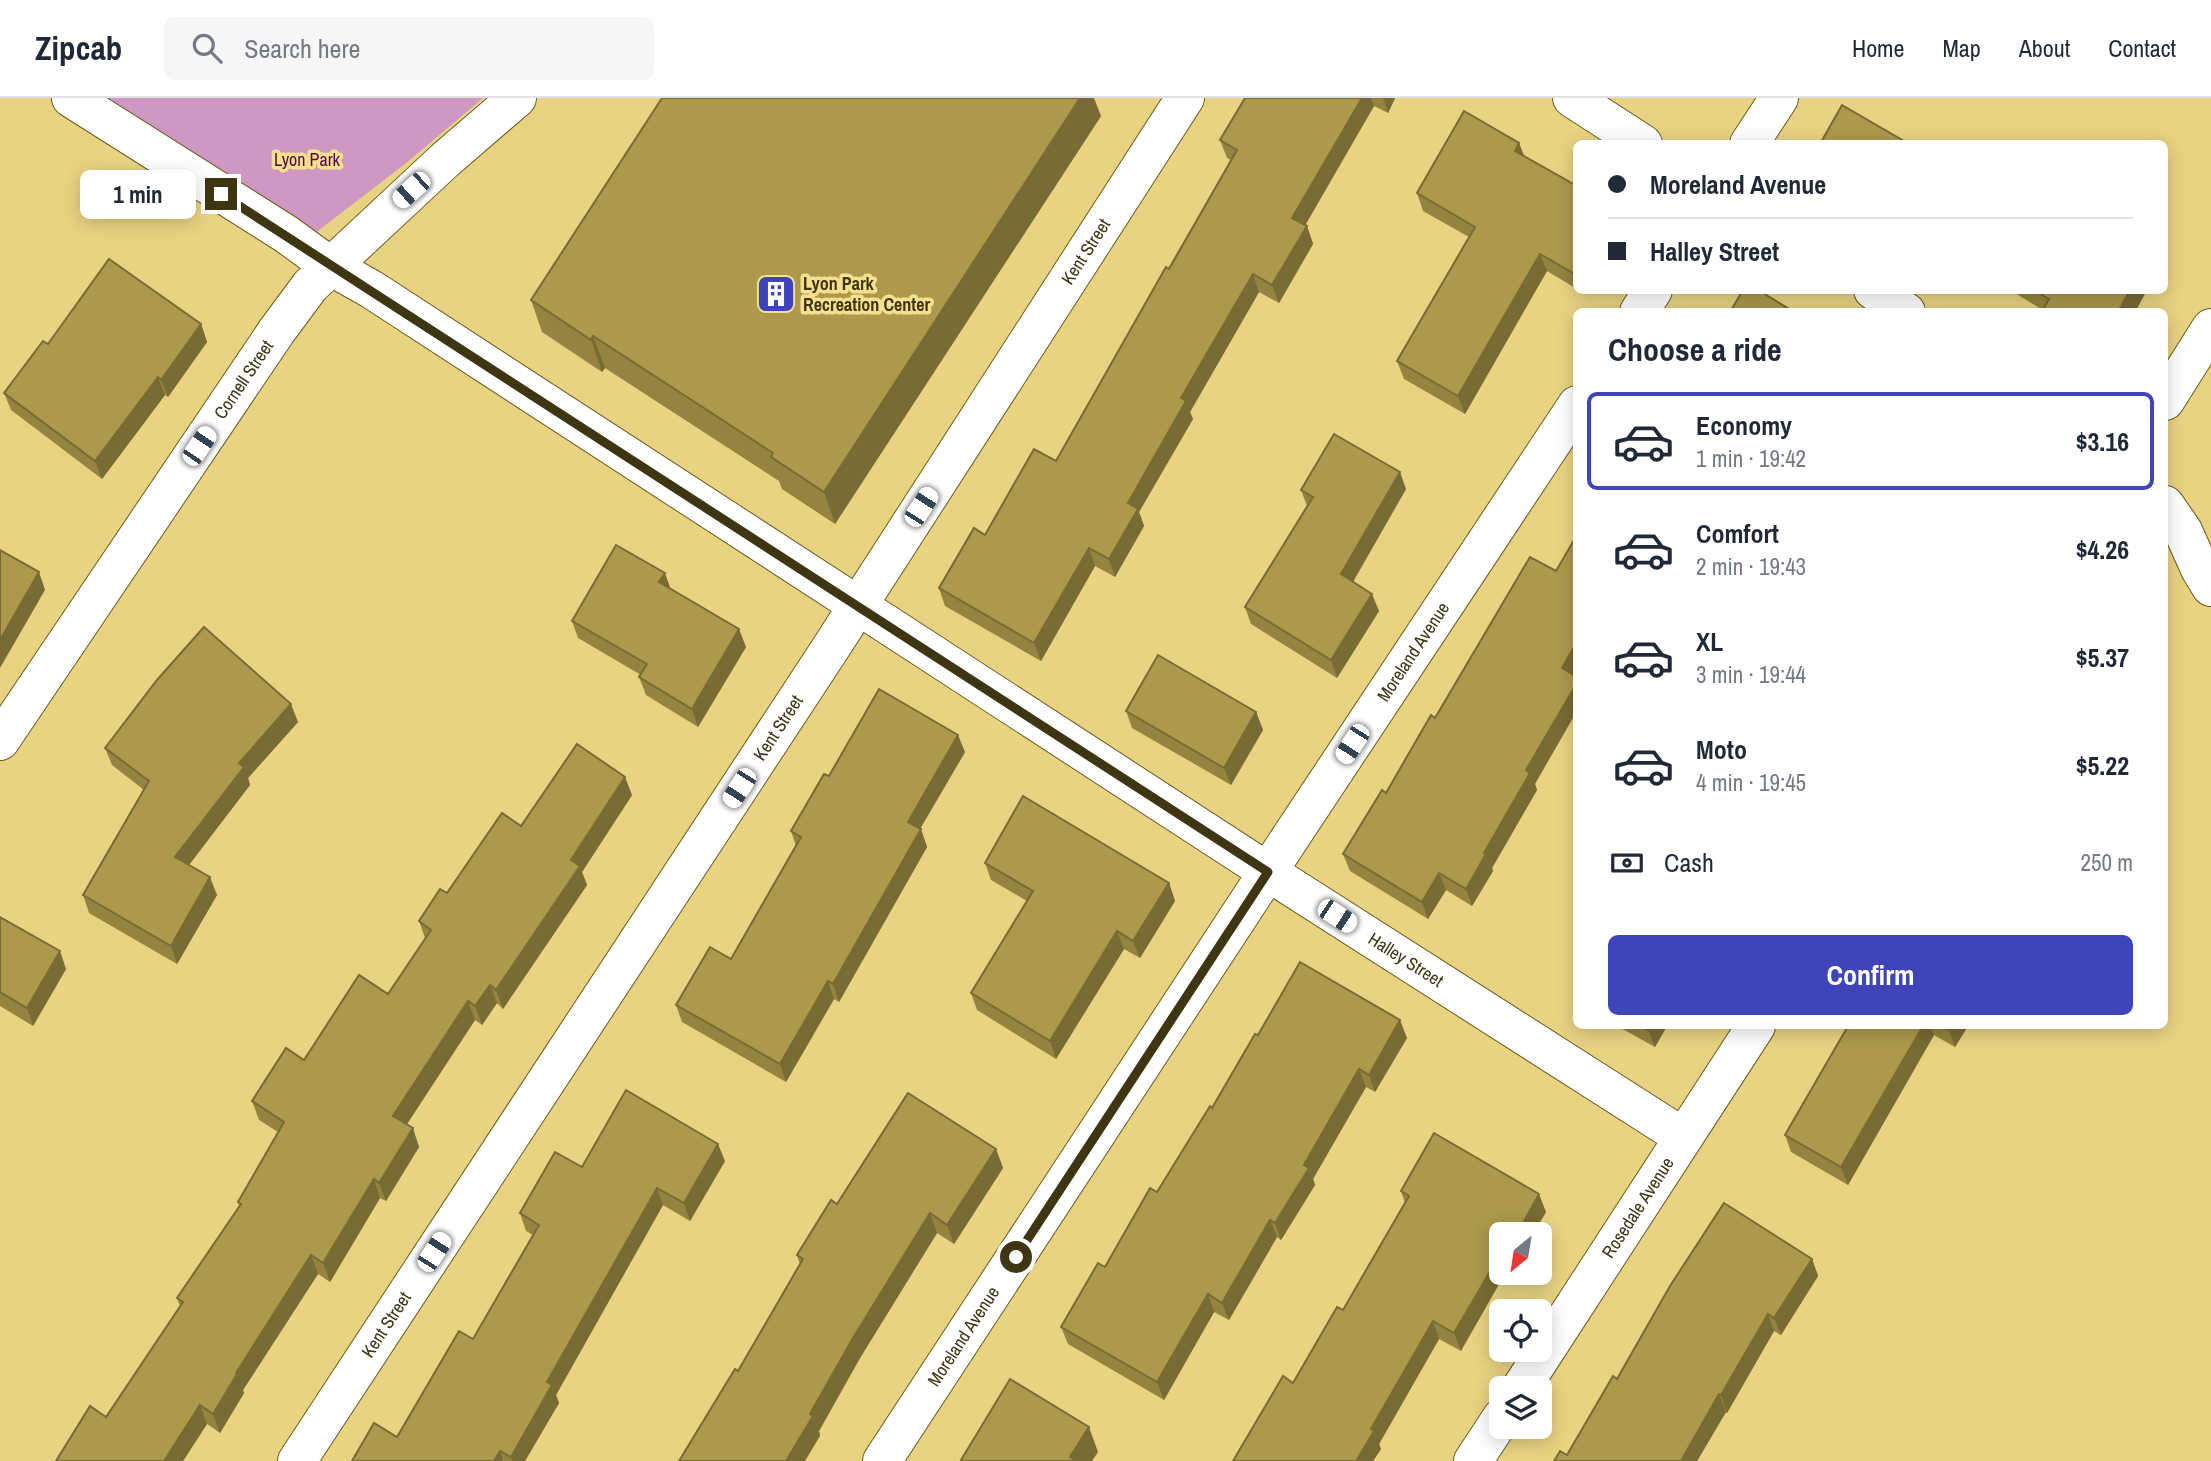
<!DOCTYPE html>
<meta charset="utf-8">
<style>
body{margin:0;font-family:"Archivo Narrow",sans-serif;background:#f6f6f7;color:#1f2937;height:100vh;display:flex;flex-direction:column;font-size:26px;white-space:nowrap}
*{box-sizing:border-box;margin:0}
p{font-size:23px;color:#747a83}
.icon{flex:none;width:38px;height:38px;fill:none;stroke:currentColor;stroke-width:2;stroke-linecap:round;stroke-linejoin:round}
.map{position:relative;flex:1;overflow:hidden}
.sheet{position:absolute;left:1573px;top:210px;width:595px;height:721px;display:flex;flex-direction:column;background:#fff;border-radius:10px;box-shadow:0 4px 18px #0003}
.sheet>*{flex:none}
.hud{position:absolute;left:1573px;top:42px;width:595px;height:154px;border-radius:10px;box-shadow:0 4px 18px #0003;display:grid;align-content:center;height:154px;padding:0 35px;background:#fff}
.needle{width:46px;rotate:210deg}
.tools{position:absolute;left:1489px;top:1124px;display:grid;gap:14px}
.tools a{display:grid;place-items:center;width:63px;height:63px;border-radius:10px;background:#fff;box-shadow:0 4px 18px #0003;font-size:35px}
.end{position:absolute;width:32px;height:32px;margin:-16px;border:9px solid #3e3513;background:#fff;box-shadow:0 0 0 4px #fff}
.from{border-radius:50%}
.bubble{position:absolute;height:49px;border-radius:10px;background:#fff;box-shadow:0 4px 18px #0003;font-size:23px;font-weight:700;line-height:49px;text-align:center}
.car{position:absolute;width:21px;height:42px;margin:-21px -10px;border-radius:9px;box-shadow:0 0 5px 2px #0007;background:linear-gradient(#fff 24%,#345 0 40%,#fff 0 76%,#345 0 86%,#fff 0)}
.hud b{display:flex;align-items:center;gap:24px;height:66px;font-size:26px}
.hud b+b{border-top:2px solid #e0e1e3}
.hud i{width:18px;height:18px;background:#1f2937}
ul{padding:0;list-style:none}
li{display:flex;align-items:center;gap:21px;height:98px;margin:0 14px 10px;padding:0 21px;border:4px solid transparent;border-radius:10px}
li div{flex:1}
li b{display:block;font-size:26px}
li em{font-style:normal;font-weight:700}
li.current{border-color:#4044b9}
li>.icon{width:63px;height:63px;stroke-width:1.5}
h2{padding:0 35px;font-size:32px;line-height:84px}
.pay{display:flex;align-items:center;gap:18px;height:77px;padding:0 35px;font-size:26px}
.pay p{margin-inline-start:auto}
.action{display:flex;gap:14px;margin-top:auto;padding:14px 35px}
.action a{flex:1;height:80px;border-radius:10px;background:#4044b9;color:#fff;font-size:28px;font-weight:700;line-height:80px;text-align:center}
header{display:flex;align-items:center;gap:42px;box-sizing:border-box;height:98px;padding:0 35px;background:#fff;border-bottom:2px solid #e0e1e3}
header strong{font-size:33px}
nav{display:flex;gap:38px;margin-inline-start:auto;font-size:24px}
.search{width:490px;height:63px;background:#f6f6f7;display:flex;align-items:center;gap:18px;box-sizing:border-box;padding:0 24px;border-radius:10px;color:#747a83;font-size:26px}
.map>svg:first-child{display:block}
.green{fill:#cf98c2}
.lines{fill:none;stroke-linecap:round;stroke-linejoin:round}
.street-casing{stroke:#6b5c1d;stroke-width:40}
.secondary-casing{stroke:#6b5c1d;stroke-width:40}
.street{stroke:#fff;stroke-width:38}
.secondary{stroke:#fff;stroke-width:38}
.wall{fill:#948440}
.shaded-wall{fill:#786b34}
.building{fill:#ac994b;stroke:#786b34;stroke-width:2}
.route{stroke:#3e3513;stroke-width:9}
.labels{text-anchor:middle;stroke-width:7;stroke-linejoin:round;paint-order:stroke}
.park-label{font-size:18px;fill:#540649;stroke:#f5e08e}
.street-label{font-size:18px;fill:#3e3513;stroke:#f5e08e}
.poi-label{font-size:18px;font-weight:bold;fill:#3e3513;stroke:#f5e08e;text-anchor:start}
</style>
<header>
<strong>Zipcab</strong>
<div class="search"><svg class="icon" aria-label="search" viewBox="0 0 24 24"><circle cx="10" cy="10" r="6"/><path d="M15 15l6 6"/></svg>Search here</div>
<nav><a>Home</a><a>Map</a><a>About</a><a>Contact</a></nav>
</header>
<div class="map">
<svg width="2211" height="1363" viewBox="0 0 2211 1363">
<rect width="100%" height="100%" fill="#e8d382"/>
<!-- green -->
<path class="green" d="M105 0H483L405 66 310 139Z"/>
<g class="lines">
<!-- street casing -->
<g class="street-casing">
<g id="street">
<path id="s1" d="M71 0 286 136 330 168 371 191 1268 774 1683 1039"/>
<path d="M1572 0 1643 46"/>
<path d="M1749 46 1779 0"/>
<path d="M1873 192 1906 214"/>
<path d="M1639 214 1653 192"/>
<path d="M2165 303 2211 230"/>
<path d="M2165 407 2183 433 2200 471 2211 489"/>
<path id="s2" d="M0 643 276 234 310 188 445 62 517 0"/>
<path id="s3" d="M1521 1290 1756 928"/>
<path id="s4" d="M882 1363 1292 737 1577 307"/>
<path d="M1473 1363 1502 1319"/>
</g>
</g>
<!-- secondary casing -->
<g class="secondary-casing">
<g id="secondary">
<path id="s5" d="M297 1363 830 551 1185 0"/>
</g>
</g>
<!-- street -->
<use href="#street" class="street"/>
<!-- secondary -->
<use href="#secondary" class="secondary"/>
</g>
<!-- wall -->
<g class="wall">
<path d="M1245 0H1395L1388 15 1374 8 1305 127 1307 128 1313 146 1279 205 1259 194 1190 314 1193 321 1139 414 1144 428 1115 479 1095 468 1041 563 945 508 939 490 985 437 1056 363 1231 62 1227 60 1220 42Z"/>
<path d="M1101 18 835 426 782 391 779 383 605 270 602 274 542 234 531 202Z"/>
<path d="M1519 45 1524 58 1577 88V191L1547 173 1465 316 1404 281 1397 263 1469 139 1423 113 1417 95Z"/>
<path d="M2010 192H2147L2135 214H2046Z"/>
<path d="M201 226 207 244 168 299 165 297 102 381 11 312 4 295 48 246Z"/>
<path d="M1406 391 1353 484 1379 513 1337 580 1251 526 1245 509 1307 408 1301 392Z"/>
<path d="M670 490 746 549 698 629 646 597 639 579 641 577 578 540 572 523Z"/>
<path d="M1574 578 1535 686 1537 692 1492 770 1493 773 1472 808 1446 792 1428 821 1350 773 1343 756 1386 695 1435 620Z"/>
<path d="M1126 613 1256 614 1263 632 1231 687 1132 630Z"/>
<path d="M298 624 248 680 250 687 189 767 217 797 177 866 89 815 83 797 144 692 112 667 105 650Z"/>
<path d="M965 654 920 731 927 749 839 904 834 901 786 984 682 924 676 907 731 861 796 748 791 733 829 678Z"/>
<path d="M632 697 582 774 587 787 503 911 497 905 482 927 475 922 406 1026 419 1049 386 1103 380 1100 330 1184 318 1176 243 1292 244 1295 220 1335 207 1326 183 1363H56L106 1319 180 1208 177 1200 239 1108 238 1104 278 1034 259 1022 252 1003 388 896 425 840 419 823 447 795 521 728Z"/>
<path d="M985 765 1169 785 1175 803 1140 860 1124 851 1056 961 977 912 971 895 1027 803 991 782Z"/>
<path d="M0 819 66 871 33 928 0 908Z"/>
<path d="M1617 928H1667L1655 949Z"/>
<path d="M1848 928H1968L1955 949 1934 937 1848 1087 1791 1054 1785 1037Z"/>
<path d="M1258 937 1407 940 1375 994 1366 989 1313 1081 1315 1087 1281 1142 1277 1139 1229 1222 1214 1214 1164 1302 1068 1246 1061 1229 1157 1094Z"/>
<path d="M996 1051 1003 1070 954 1146 937 1135 860 1260 819 1333 820 1338 738 1273 800 1166 797 1157 837 1106Z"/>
<path d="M725 1063 690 1123 663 1107 556 1297 559 1305 525 1363H352L397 1339 473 1241 533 1137 526 1133 520 1115 582 1069Z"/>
<path d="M1401 1093 1546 1114 1533 1136H1502L1461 1253 1439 1241 1379 1346 1381 1351 1373 1363H1233L1293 1285 1343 1212 1405 1105Z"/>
<path d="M1812 1161 1818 1178 1781 1237 1774 1233 1727 1315 1726 1314 1697 1363H1554L1567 1357 1617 1281Z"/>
</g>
<!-- shaded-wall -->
<g class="shaded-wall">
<path d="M1080 0H1094L1101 18 835 426 824 394Z"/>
<path d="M1362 0H1371L1374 8 1299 138 1292 120Z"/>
<path d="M1383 0H1395L1388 15Z"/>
<path d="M1519 45 1526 63 1515 53Z"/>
<path d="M1307 128 1313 146 1279 205 1272 187Z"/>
<path d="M1540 156 1547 173 1465 316 1458 298Z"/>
<path d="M1577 168V184L1573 175Z"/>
<path d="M1253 176 1259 194 1190 314 1193 321 1139 414 1144 428 1115 479 1109 461 1128 405 1181 300Z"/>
<path d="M2130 192H2147L2135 214H2118Z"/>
<path d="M201 226 207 244 168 299 161 282Z"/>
<path d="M593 238 605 270 602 274 591 242Z"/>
<path d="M158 279 165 297 102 381 95 363Z"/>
<path d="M1400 374 1406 391 1347 494 1341 476Z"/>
<path d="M1089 450 1095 468 1041 563 1034 545Z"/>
<path d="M39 474 45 492 0 570V542Z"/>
<path d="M665 475 671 492 659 484Z"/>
<path d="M1372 496 1379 513 1337 580 1331 562Z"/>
<path d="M739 531 746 549 698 629 692 611Z"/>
<path d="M1577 544V573L1568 588 1562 570Z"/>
<path d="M1577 585V613L1535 686 1537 692 1492 770 1493 773 1472 808 1466 791 1526 672Z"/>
<path d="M291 606 298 624 248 680 250 687 182 776 175 759 239 665Z"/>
<path d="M1256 614 1263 632 1231 687 1224 670Z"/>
<path d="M958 637 965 654 914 741 908 724Z"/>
<path d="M625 679 632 697 582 774 587 787 503 911 496 892 571 762Z"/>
<path d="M921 731 927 749 839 904 833 886Z"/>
<path d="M1439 775 1446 792 1428 821 1422 804Z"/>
<path d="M210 779 217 797 177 866 171 848Z"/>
<path d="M1169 785 1175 803 1140 860 1133 843Z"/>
<path d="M1117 833 1124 851 1056 961 1050 943Z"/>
<path d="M60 853 66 871 33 928 27 910Z"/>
<path d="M828 883 834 901 786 984 780 966Z"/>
<path d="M490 887 497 905 482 927 475 908Z"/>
<path d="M468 903 475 922 400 1037 393 1018Z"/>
<path d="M1400 922 1407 940 1375 994 1369 977Z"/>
<path d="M1651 928H1667L1655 949 1648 932Z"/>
<path d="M1923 928H1930L1934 937 1848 1087 1841 1069Z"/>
<path d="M1951 928H1968L1955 949 1949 932Z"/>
<path d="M1359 971 1366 989 1313 1081 1315 1087 1281 1142 1275 1125 1304 1067Z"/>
<path d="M413 1030 419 1049 386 1103 379 1085Z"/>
<path d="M718 1046 725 1063 690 1123 684 1105Z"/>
<path d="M996 1051 1003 1070 954 1146 947 1127Z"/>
<path d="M374 1081 380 1100 330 1184 323 1165Z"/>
<path d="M657 1090 663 1107 556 1297 559 1305 525 1363H512L511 1359 547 1284Z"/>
<path d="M1539 1096 1546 1114 1533 1136H1517Z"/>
<path d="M930 1115 937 1135 860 1260 819 1333 820 1338 805 1363H786L810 1316 853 1240Z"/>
<path d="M1270 1122 1277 1139 1229 1222 1222 1205Z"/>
<path d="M1502 1153V1174H1506L1461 1253 1454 1235Z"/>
<path d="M311 1157 318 1176 243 1292 244 1295 220 1335 213 1316 236 1275Z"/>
<path d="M1812 1161 1818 1178 1781 1237 1774 1220Z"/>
<path d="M1208 1196 1214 1214 1164 1302 1157 1284Z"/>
<path d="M1768 1216 1774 1233 1727 1315 1721 1297Z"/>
<path d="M1433 1223 1439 1241 1379 1346 1381 1351 1373 1363H1356L1371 1331Z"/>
<path d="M1719 1296 1726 1314 1697 1363H1681Z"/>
<path d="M200 1307 207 1326 183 1363H164Z"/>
<path d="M1089 1329 1098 1354 1092 1363H1072L1070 1359Z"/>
<path d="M500 1353 503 1363H494Z"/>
</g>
<!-- building -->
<g class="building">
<path d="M662 0H1080L824 394 771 359 773 355 593 238 591 242 531 202Z"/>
<path d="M1245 0H1362L1292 120 1307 128 1272 187 1253 176 1181 300 1186 303 1128 405 1138 411 1109 461 1089 450 1034 545 939 490 974 430 985 437 1034 351 1056 363 1166 169 1169 171 1237 52 1220 42Z"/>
<path d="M1842 7 1909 46H1820Z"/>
<path d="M1464 13 1519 45 1515 53 1577 88V168L1573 175 1540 156 1458 298 1397 263 1475 129 1417 95Z"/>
<path d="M109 161 201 226 161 282 158 279 95 363 4 295 43 243 48 246Z"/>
<path d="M1743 192H1758L1794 214H1730Z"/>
<path d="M2034 192H2130L2118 214H2051L2044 210 2049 201Z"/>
<path d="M1334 336 1400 374 1341 476 1372 496 1331 562 1245 509 1313 399 1301 392Z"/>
<path d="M1577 437V544L1562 570 1577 579V585L1526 672 1530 675 1484 755 1486 756 1466 791 1439 775 1422 804 1343 756 1382 692 1386 695 1431 617 1435 620 1530 459 1556 473Z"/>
<path d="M616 447 665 475 659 484 739 531 692 611 639 579 647 566 572 523Z"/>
<path d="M0 452 39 474 0 542Z"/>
<path d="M204 529 291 606 239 665 244 669 175 759 210 779 171 848 83 797 149 683 105 650 157 582Z"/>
<path d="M1158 557 1256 614 1224 670 1126 613Z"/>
<path d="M879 591 958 637 908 724 921 731 833 886 828 883 780 966 676 907 710 849 731 861 801 739 791 733 824 676 829 678Z"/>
<path d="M577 646 625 679 571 762 580 768 496 892 490 887 475 908 468 903 393 1018 413 1030 379 1085 374 1081 323 1165 311 1157 236 1275 237 1276 213 1316 200 1307 164 1363H56L90 1308 106 1319 183 1204 177 1200 241 1106 238 1104 284 1024 252 1003 286 950 304 962 359 877 388 896 431 832 419 823 440 791 447 795 502 715 521 728Z"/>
<path d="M1023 698 1169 785 1133 843 1117 833 1050 943 971 895 1033 793 985 765Z"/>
<path d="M0 819 60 853 27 910 0 894Z"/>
<path d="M1300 864 1400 922 1369 977 1359 971 1304 1067 1309 1070 1275 1125 1270 1122 1222 1205 1208 1196 1157 1284 1061 1229 1098 1165 1105 1169 1150 1090 1157 1094 1210 1008 1212 1010 1255 936 1258 937Z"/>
<path d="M1641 928H1651L1648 932Z"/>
<path d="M1848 928H1923L1841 1069 1785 1037Z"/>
<path d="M1941 928H1951L1949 932Z"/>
<path d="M626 992 718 1046 684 1105 657 1090 547 1284 552 1287 511 1359 500 1353 494 1363H352L374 1325 397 1339 459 1233 473 1241 539 1127 520 1115 555 1054 582 1069Z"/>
<path d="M908 995 996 1051 947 1127 930 1115 853 1240 810 1316 813 1318 786 1363H679L735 1271 738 1273 803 1161 797 1157 831 1102 837 1106Z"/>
<path d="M1434 1035 1539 1096 1517 1136H1502V1153L1454 1235 1433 1223 1371 1331 1374 1333 1356 1363H1233L1283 1278 1293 1285 1337 1209 1343 1212 1409 1098 1401 1093Z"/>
<path d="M1724 1105 1812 1161 1774 1220 1768 1216 1721 1297 1719 1296 1681 1363H1554L1560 1353 1567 1357 1613 1278 1617 1281 1670 1188Z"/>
<path d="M1010 1281 1089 1329 1070 1359 1077 1363H963L961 1362Z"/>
</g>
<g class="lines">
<!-- route -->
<path class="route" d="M221 96 1268 774 1016 1159"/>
</g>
<!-- icons -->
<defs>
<g id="building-square" transform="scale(2.0125)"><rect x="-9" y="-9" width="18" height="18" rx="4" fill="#4044b9" stroke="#f5e08e"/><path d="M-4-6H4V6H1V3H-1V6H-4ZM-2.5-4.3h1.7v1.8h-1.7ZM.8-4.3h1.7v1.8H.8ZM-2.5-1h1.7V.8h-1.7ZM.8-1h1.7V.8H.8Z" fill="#fff"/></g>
</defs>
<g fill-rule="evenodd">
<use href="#building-square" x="776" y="196"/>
</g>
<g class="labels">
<!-- park labels -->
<g class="park-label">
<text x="307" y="68">Lyon Park</text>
</g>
<!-- street labels -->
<g class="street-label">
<text dy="6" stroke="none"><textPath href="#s5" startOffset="1444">Kent Street</textPath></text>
<text dy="6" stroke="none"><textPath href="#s2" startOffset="436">Cornell Street</textPath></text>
<text dy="6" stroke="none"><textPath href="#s4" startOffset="968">Moreland Avenue</textPath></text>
<text dy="6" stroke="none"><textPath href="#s5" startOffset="877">Kent Street</textPath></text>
<text dy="6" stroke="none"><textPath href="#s1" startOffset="1589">Halley Street</textPath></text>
<text dy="6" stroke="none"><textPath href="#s3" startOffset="215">Rosedale Avenue</textPath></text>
<text dy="6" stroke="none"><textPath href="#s5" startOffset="163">Kent Street</textPath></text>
<text dy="6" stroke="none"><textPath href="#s4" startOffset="149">Moreland Avenue</textPath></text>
</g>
<!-- poi labels -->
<g class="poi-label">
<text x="803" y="192">Lyon Park<tspan x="803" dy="21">Recreation Center</tspan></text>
</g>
</g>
</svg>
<div class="tools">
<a><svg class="needle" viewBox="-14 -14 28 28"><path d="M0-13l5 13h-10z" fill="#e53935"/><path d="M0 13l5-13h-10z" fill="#747a83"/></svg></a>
<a><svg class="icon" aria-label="locate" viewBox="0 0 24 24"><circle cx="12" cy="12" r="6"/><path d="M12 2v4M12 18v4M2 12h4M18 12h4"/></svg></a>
<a><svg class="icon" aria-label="layers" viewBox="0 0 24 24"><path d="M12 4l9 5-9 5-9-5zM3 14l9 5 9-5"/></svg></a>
</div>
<i class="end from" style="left:1016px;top:1159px"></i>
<i class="end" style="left:221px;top:96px"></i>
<div class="bubble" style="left:80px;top:72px;width:116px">1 min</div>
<i class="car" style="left:411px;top:92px;rotate:228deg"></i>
<i class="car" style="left:199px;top:348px;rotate:34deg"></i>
<i class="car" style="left:921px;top:409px;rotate:33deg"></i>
<i class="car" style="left:1352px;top:646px;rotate:213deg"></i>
<i class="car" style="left:739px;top:690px;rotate:213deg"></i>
<i class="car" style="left:1337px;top:818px;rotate:123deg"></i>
<i class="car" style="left:434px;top:1154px;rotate:33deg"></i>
<div class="hud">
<b><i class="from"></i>Moreland Avenue</b>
<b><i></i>Halley Street</b>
</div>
<section class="sheet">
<h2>Choose a ride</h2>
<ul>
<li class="current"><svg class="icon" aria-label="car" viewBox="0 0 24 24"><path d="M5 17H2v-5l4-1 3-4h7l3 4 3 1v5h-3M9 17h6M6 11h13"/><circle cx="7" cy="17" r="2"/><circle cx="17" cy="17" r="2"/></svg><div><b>Economy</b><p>1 min · 19:42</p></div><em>$3.16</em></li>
<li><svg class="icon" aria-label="car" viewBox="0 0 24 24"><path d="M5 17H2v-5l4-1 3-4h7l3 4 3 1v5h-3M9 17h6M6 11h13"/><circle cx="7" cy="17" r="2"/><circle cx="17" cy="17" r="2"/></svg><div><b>Comfort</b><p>2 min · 19:43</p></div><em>$4.26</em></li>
<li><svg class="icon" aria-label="car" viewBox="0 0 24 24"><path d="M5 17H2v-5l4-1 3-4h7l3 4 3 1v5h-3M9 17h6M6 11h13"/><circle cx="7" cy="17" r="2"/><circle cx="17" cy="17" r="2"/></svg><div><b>XL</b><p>3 min · 19:44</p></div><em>$5.37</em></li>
<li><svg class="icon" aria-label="car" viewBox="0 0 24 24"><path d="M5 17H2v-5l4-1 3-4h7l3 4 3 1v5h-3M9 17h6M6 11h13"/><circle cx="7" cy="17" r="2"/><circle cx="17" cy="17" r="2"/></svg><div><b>Moto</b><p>4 min · 19:45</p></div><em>$5.22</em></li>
</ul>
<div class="pay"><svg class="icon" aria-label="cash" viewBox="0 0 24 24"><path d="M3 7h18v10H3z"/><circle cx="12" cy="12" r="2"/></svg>Cash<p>250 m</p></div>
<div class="action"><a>Confirm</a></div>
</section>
</div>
